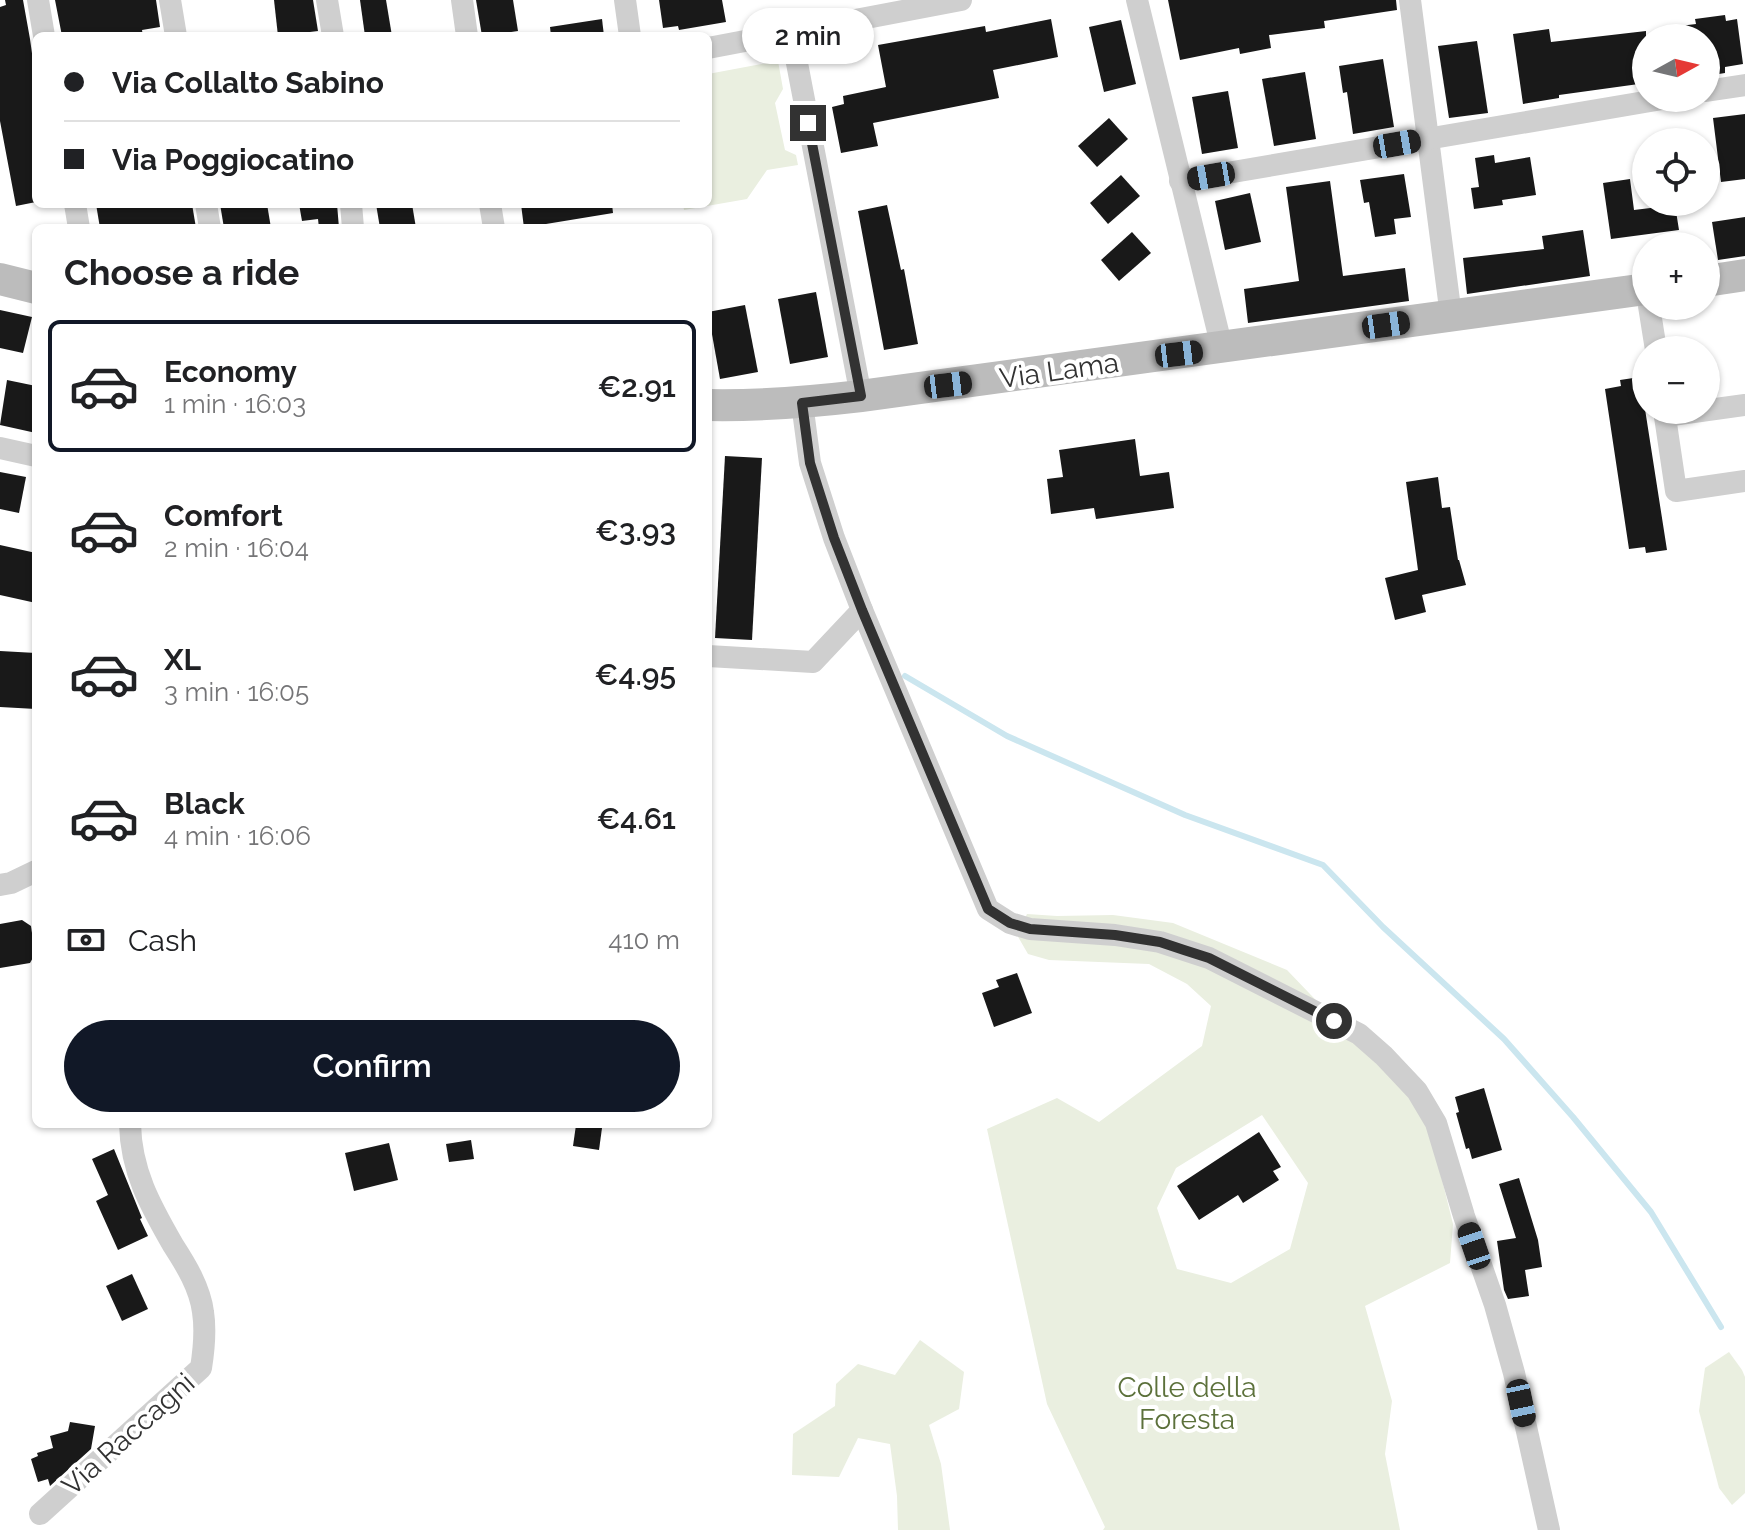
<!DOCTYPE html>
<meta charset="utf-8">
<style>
body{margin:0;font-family:Raleway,sans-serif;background:#f2f2f2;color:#202124;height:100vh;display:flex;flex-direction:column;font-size:30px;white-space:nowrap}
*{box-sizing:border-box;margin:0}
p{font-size:26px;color:#757577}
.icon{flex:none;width:44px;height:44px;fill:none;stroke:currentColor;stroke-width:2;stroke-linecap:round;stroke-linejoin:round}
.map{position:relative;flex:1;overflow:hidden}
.panel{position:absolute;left:32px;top:224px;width:680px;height:904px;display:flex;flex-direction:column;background:#fff;border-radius:12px;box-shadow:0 2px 6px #0004}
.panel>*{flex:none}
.hud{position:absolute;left:32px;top:32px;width:680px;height:176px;border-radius:12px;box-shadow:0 2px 6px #0004;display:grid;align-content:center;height:176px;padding:0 32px;background:#fff}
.needle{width:52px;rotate:82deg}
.buttons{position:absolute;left:1632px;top:24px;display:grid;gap:16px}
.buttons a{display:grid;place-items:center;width:88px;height:88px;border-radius:50%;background:#fff;box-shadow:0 2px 6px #0004;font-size:40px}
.end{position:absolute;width:36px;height:36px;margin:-18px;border:10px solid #323232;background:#fff;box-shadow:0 0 0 4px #fff}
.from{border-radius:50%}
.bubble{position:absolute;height:56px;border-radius:28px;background:#fff;box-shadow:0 2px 6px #0004;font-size:26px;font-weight:600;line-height:56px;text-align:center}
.car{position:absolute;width:24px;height:48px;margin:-24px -12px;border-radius:10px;box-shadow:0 0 6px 2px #0007;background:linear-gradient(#222 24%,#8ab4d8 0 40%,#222 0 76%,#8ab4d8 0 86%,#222 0)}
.hud b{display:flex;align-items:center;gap:28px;height:76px;font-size:30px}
.hud b+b{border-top:2px solid #e0e0e0}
.hud i{width:20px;height:20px;background:#202124}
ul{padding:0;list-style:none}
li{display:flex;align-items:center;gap:24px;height:132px;margin:0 16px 12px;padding:0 16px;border:4px solid transparent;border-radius:12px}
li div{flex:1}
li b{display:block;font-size:30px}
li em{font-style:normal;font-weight:600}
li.active{border-color:#111827}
li>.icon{width:72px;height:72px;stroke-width:1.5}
h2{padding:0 32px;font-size:36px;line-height:96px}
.pay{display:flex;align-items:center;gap:20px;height:88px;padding:0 32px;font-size:30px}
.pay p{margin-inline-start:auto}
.button{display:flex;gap:16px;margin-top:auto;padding:16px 32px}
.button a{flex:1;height:92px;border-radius:48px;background:#111827;color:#fff;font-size:32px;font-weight:600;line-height:92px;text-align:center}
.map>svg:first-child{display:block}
.green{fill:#eaefe0;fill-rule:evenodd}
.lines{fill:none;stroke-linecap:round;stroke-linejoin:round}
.stream{stroke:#cbe6ef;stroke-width:6}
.building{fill:#191919}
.street{stroke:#cfcfcf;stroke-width:22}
.secondary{stroke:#bcbcbc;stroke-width:32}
.route{stroke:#323232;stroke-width:10}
.labels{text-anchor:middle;stroke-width:8;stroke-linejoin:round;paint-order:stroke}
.street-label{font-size:28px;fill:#323232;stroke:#fff}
.park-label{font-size:28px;fill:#5c713b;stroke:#fff}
</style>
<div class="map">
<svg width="1745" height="1530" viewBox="0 0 1745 1530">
<rect width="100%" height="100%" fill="#fff"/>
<!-- green -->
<g class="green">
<path d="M778 61 783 89 775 103 785 150 796 155 798 165 767 170 747 199 684 210 683 204H708V74Z"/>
<path d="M1027 914 1057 916 1113 915 1173 923 1287 970 1426 1115 1453 1224 1450 1263 1365 1306 1392 1401 1385 1454 1400 1530H1103L1105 1527 1047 1404 987 1129 1057 1098 1099 1122 1202 1046 1211 1006 1187 984 1149 964 1049 960 1028 954 1017 935ZM1262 1115 1308 1183 1290 1249 1231 1283 1177 1269 1157 1208 1176 1168Z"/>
<path d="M920 1340 964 1372 959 1409 929 1425 941 1464 950 1530H898L897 1496 890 1444 858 1438 839 1477 792 1475 793 1434 835 1406 836 1384 858 1364 895 1375Z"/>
<path d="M1729 1352 1742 1370 1745 1377V1493L1732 1505 1719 1488 1699 1411 1705 1368Z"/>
</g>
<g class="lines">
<!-- stream -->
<path class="stream" d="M905 676 1007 736 1185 815 1323 865 1383 927 1504 1039 1573 1117 1651 1212 1721 1327"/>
</g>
<!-- building -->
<g class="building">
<path d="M5 0H23L30 39 36 82V202L16 206 0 121V7L6 5Z"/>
<path d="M55 0H156L160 27 142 30 143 36H62Z"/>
<path d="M274 0H313L318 31 278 36Z"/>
<path d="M360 0H386L392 36H365Z"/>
<path d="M476 0H513L518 31 482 36Z"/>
<path d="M659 0H722L726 22 679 30 678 26 663 28Z"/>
<path d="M1168 0H1396L1397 10 1324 21 1325 28 1269 35 1271 48 1240 54 1239 48 1180 60Z"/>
<path d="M1725 15 1726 21 1737 19 1743 64 1725 67V73L1706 76V38H1665L1664 28 1696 24 1695 19Z"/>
<path d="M602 19 604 36H551L550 27Z"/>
<path d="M1051 19 1058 57 993 70 999 98 873 123 878 146 841 153 832 107 844 104 843 96 886 87 878 45 985 26 986 32Z"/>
<path d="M1121 20 1136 84 1104 92 1089 27Z"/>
<path d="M1549 29 1551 42 1646 31V83L1559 95V98L1523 104 1513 34Z"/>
<path d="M1477 41 1488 113 1449 118 1438 46Z"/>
<path d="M1383 59 1394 127 1353 134 1347 92 1343 93 1339 66Z"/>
<path d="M1305 72 1316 139 1274 146 1262 79Z"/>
<path d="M1228 91 1238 148 1202 154 1192 97Z"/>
<path d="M1745 114V179L1721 182 1713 118Z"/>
<path d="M1109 118 1128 139 1097 167 1078 146Z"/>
<path d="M1494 155 1495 163 1530 157 1536 195 1502 200 1503 205 1474 209 1471 188 1479 187 1475 158Z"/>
<path d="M1404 174 1411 217 1394 219 1396 234 1375 237 1369 202 1364 203 1360 180Z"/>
<path d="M1121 175 1140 196 1108 224 1090 203Z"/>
<path d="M1630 179 1634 210 1675 205 1679 230 1611 239 1603 183Z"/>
<path d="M1330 181 1343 276 1405 268 1409 301 1248 323 1244 289 1299 281 1286 187Z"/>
<path d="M1250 193 1261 242 1225 250 1215 201Z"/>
<path d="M96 204H192L196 228H100Z"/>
<path d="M220 204H267L271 228H224Z"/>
<path d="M299 204H337L339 228H319L318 219 302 221Z"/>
<path d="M376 204H412L416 228H380Z"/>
<path d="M521 204H612L613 213 546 224V228H524Z"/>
<path d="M887 205 901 270 904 269 918 344 884 350 858 211Z"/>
<path d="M1745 217V256L1718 260 1712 222Z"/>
<path d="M1583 230 1590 276 1467 294 1463 258 1544 249 1542 236Z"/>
<path d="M1132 232 1151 253 1119 281 1101 260Z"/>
<path d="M816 292 828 357 790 364 778 299Z"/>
<path d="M745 305 758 372 720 379 708 312Z"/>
<path d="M0 310 32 317 23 353 0 348Z"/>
<path d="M1640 377 1667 550 1646 553 1645 547 1629 549 1605 389 1621 386 1620 380Z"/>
<path d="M7 380 36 386V433L0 425Z"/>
<path d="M1135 439 1140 476 1169 472 1174 508 1096 519 1094 508 1051 514 1047 479 1063 477 1059 450Z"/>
<path d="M725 456 762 458 752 640 715 638Z"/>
<path d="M0 472 26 477 19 513 0 509Z"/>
<path d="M1438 477 1442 508 1450 507 1458 560H1459L1466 585 1422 595 1426 612 1395 620 1385 578 1418 570 1406 482Z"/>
<path d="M0 545 36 553V603L0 595Z"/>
<path d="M0 651 36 653V709L0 707Z"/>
<path d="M22 920 31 926 35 954 30 963 0 968V924Z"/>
<path d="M1017 973 1032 1013 994 1027 982 993 999 987 996 980Z"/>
<path d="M1484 1088 1502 1150 1472 1159 1469 1148 1466 1149 1456 1113 1459 1112 1455 1097Z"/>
<path d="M576 1125 602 1128 599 1150 573 1146Z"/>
<path d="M1259 1132 1281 1167 1273 1171 1279 1180 1243 1203 1238 1195 1199 1220 1177 1186Z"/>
<path d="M471 1140 474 1159 449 1162 446 1144Z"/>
<path d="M389 1143 398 1180 354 1191 345 1153Z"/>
<path d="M114 1149 142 1218 140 1219 148 1236 118 1250 96 1201 108 1195 92 1159Z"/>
<path d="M1519 1178 1538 1240 1542 1267 1525 1270 1529 1296 1508 1299 1504 1290 1497 1241 1516 1238 1499 1184Z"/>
<path d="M132 1274 148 1309 122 1321 106 1286Z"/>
<path d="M70 1422 95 1426 91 1449 50 1486 48 1479 38 1482 31 1459 38 1456 37 1453 53 1448 50 1436 68 1431Z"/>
</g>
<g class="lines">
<!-- street -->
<g class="street">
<path d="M38 0 44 36"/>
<path d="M170 0 176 36"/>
<path d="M327 0 333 36"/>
<path d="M462 0 467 36"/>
<path d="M625 0 630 36"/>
<path d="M1137 0 1222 348"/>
<path d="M1410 0 1451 316"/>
<path d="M791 32 861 396"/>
<path d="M708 48 961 0"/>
<path d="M1706 91 1745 85"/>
<path d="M1180 181 1668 98"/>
<path d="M75 204 79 228"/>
<path d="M206 204 210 228"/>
<path d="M351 204 353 228"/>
<path d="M490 204 494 228"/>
<path d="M1649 306 1656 350"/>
<path d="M802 403 810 463 834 538 862 610 988 909 1010 923 1030 929 1115 935 1160 942 1209 958 1359 1034 1384 1056 1417 1091 1436 1123 1464 1216 1495 1305 1514 1373 1549 1530"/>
<path d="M1664 410 1676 491 1745 481"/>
<path d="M1665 416 1745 405"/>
<path d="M0 448 36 456"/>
<path d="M708 656 813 662 862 610"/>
<path d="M0 885 11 883 36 871"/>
<path d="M40 1514 201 1368C204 1349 206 1331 203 1312 200 1288 186 1265 173 1245 150 1205 131 1171 130 1124"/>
</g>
<!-- secondary -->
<g class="secondary">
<path d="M0 279 36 288"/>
<path d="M1706 281 1745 275"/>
<path d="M708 405C760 406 810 402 861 396L1646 289"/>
</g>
</g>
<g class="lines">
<!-- route -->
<path class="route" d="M808 123 861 396 802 403 810 463 834 538 862 610 988 909 1010 923 1030 929 1115 935 1160 942 1184 950 1209 958 1334 1021"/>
</g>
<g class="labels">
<!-- street labels -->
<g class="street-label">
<text transform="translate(1059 370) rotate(-8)" y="10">Via Lama</text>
<text transform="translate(128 1434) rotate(-42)" y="10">Via Raccagni</text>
</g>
<!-- park labels -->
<g class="park-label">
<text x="1187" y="1397">Colle della<tspan x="1187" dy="32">Foresta</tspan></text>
</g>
</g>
</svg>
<div class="buttons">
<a><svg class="needle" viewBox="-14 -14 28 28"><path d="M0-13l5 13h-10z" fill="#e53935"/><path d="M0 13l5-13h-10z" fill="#757577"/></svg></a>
<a><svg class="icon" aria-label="locate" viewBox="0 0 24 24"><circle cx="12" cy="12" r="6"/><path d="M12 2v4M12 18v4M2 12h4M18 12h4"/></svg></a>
<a>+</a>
<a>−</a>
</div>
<i class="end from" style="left:1334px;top:1021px"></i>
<i class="end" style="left:808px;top:123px"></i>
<div class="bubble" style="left:742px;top:8px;width:132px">2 min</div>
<i class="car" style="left:1397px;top:144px;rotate:80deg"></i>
<i class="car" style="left:1211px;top:176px;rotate:260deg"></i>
<i class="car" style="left:1386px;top:325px;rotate:82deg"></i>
<i class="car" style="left:1179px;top:354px;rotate:83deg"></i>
<i class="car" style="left:948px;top:385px;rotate:83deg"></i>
<i class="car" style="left:1474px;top:1246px;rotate:341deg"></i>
<i class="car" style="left:1521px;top:1403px;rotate:168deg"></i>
<div class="hud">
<b><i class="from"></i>Via Collalto Sabino</b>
<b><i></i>Via Poggiocatino</b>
</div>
<section class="panel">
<h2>Choose a ride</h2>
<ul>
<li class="active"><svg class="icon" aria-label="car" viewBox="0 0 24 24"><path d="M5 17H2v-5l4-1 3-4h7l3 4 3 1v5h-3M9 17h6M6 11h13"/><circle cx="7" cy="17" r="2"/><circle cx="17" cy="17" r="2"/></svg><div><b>Economy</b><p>1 min · 16:03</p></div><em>€2.91</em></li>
<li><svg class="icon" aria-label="car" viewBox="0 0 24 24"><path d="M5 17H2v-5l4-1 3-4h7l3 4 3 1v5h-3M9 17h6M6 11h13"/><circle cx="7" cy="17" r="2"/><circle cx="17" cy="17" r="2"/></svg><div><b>Comfort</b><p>2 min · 16:04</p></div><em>€3.93</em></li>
<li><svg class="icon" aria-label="car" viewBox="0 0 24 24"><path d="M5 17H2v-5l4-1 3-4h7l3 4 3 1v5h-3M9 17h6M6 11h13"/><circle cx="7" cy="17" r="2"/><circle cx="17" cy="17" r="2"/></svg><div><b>XL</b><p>3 min · 16:05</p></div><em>€4.95</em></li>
<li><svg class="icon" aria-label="car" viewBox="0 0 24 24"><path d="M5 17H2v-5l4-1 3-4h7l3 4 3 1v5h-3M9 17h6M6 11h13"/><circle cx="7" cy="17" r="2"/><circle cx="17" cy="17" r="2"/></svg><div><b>Black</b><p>4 min · 16:06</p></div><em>€4.61</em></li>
</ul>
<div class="pay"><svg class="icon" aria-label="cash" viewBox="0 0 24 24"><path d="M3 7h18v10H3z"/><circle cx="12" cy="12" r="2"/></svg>Cash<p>410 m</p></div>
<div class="button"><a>Confirm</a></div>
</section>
</div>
